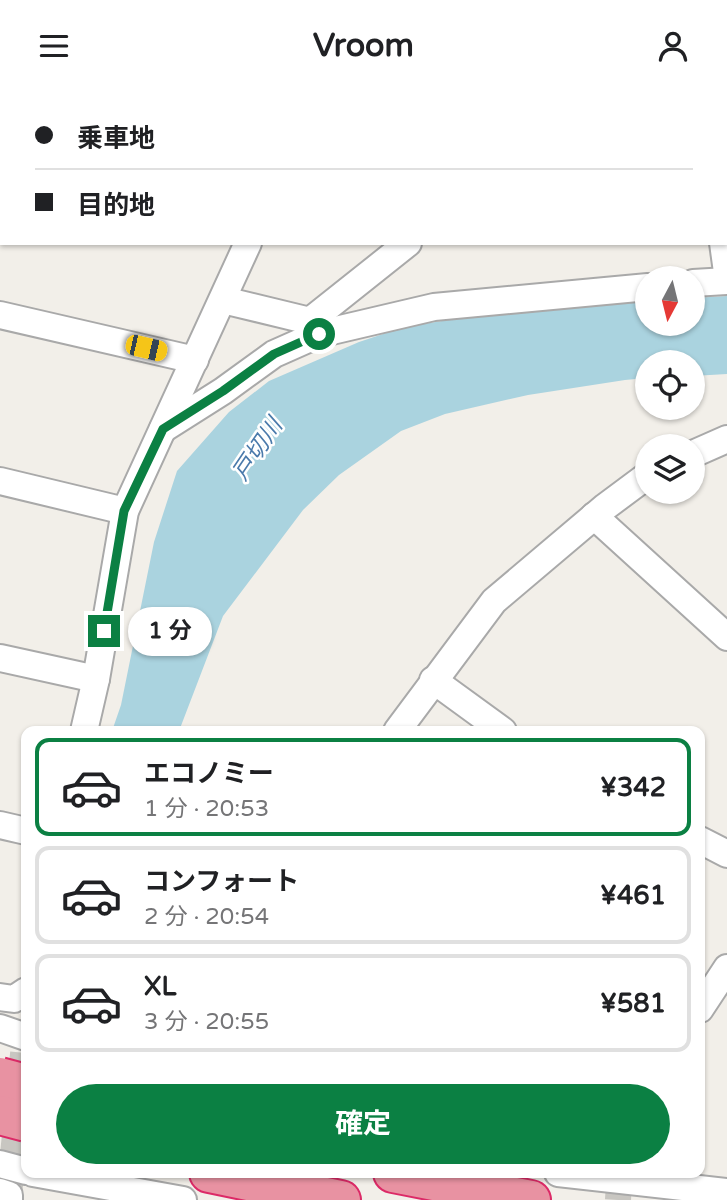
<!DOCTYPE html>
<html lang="ja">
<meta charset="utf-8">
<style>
body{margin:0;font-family:"Varela Round","Noto Sans JP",sans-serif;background:#f6f6f6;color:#202124;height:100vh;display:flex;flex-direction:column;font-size:26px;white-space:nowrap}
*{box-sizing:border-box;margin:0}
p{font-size:23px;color:#757577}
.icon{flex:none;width:38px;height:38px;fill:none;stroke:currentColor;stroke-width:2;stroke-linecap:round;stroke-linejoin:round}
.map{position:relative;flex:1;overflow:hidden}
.panel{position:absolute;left:21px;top:635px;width:684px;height:452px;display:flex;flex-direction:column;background:#fff;border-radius:14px;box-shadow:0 2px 5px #0004}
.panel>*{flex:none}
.top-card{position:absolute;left:0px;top:0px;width:728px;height:154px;box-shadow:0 2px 5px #0004;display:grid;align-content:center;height:154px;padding:0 35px;background:#fff}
.needle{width:46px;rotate:187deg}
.controls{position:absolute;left:635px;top:175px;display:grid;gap:14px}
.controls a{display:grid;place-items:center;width:70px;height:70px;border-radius:50%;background:#fff;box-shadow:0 2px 5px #0004;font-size:35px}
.end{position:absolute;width:32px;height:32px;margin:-16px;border:9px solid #0b8043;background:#fff;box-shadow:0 0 0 4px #fff}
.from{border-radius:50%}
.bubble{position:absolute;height:49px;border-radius:24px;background:#fff;box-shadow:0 2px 5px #0004;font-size:23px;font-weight:700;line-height:49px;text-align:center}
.car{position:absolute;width:21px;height:42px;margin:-21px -10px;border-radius:9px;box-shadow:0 0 5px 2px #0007;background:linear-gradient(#f5c518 24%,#345 0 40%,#f5c518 0 76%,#345 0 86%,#f5c518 0)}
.top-card b{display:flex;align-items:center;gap:24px;height:66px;font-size:26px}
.top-card b+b{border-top:2px solid #e0e0e0}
.top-card i{width:18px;height:18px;background:#202124}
ul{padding:12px 0 0;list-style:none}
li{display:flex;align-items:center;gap:21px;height:98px;margin:0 14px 10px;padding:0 21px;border:4px solid #e0e0e0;border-radius:14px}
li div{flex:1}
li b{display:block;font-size:26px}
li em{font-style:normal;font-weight:700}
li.current{border-color:#0b8043}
li>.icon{width:63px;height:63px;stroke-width:1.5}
.button{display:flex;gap:14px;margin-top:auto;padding:14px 35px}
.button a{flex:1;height:80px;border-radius:42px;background:#0b8043;color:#fff;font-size:28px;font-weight:700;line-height:80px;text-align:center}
header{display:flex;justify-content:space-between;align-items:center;height:91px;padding:0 35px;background:#fff;font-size:32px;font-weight:700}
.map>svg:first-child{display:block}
.water{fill:#aad3df}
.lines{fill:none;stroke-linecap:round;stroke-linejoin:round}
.minor-tunnel{stroke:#c8c6c1;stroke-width:26;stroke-dasharray:26 13;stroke-linecap:butt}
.minor-casing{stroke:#a9a9a9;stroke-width:30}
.highway-casing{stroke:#dc2a67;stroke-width:42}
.minor{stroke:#fff;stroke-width:26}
.highway{stroke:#e892a2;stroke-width:38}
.highway-bridge-casing{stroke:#dc2a67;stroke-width:42;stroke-linecap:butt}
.highway-bridge{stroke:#e892a2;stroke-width:38}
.route{stroke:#0b8043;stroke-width:9}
.labels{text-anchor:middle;stroke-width:5;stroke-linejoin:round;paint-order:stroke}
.water-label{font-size:23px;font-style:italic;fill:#4a7aab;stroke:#fff}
</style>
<header><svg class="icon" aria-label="menu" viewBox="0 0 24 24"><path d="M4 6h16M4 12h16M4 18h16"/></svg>Vroom<svg class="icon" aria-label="person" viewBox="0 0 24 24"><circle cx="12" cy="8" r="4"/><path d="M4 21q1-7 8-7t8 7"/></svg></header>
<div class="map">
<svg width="727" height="1109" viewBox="0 0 727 1109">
<rect width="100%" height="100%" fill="#f2efe9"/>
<!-- water -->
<path class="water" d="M727 205V283L693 285V271H648L647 287 625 289 528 304 445 323 401 340 339 384 303 419 223 525 179 640H112L121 614 154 451 177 380 229 321 269 290 359 251 404 236 505 220 647 210 648 233H693V207Z"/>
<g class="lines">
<!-- minor-tunnel -->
<g class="minor-tunnel">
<path d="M9 1104 26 933"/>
<path d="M618 1109 619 1090"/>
</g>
<!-- minor casing -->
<g class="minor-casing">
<g id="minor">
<path d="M700 0V2"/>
<path d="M316 2 317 0"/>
<path d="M670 2 672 0"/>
<path d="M0 55 2 56"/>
<path d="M726 87 727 86"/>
<path d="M723 152 727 181"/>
<path d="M693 192 727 190"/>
<path d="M223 209 310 230 408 152"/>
<path d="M0 224 195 269"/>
<path d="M163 338 223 300 274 263 319 243 434 216 648 196"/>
<path d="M693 363 727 348"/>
<path d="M0 390 125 420"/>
<path d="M594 425 727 546"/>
<path d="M0 567 96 588"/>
<path d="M433 589 503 640"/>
<path d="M84 640 96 588 125 420 248 152"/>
<path d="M397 640 494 510 605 416 648 384"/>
<path d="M0 734 26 740"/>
<path d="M700 749 727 763"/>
<path d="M0 906 14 908 26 900"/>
<path d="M700 918 727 877"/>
<path d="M0 937 26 946"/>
<path d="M0 1073 26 1080"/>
<path d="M33 1082 183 1109"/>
<path d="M558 1082 727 1101"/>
<path d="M0 1101 9 1104V1109"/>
</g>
</g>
<!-- highway casing -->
<g class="highway-casing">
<g id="highway">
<path d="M209 1082 341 1109"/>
<path d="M393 1082 531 1109"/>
</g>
</g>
<!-- minor -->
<use href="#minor" class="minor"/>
<!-- highway -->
<use href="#highway" class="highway"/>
<!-- highway-bridge casing -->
<g class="highway-bridge-casing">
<g id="highway-bridge">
<path d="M0 986 26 993"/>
<path d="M0 1024 26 1031"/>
</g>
</g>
<!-- highway-bridge -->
<use href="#highway-bridge" class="highway-bridge"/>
</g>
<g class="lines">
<!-- route -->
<path class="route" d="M104 540 124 420 163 338 223 300 274 263 319 243"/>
</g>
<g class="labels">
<!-- water labels -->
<g class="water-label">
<text transform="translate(257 358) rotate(-56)" y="8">戸切川</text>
</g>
</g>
</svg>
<div class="controls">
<a><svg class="needle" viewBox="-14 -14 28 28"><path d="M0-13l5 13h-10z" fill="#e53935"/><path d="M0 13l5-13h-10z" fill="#757577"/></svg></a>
<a><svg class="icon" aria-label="locate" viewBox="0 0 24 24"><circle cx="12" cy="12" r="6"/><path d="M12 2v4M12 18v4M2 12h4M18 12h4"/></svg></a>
<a><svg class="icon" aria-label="layers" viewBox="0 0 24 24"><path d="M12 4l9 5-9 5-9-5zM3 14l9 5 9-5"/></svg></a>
</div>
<i class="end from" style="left:319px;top:243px"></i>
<i class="end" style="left:104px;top:540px"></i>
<div class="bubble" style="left:128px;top:516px;width:84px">1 分</div>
<i class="car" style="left:146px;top:257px;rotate:103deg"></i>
<div class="top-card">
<b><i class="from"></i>乗車地</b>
<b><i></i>目的地</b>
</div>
<section class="panel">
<ul>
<li class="current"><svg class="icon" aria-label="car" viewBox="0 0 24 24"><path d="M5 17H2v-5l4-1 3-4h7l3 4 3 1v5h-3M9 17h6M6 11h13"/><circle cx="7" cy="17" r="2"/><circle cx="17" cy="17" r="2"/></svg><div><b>エコノミー</b><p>1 分 · 20:53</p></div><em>¥342</em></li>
<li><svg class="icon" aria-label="car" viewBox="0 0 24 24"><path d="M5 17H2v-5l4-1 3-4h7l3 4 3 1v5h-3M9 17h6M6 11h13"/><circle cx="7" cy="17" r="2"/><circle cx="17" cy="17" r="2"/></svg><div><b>コンフォート</b><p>2 分 · 20:54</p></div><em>¥461</em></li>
<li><svg class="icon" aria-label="car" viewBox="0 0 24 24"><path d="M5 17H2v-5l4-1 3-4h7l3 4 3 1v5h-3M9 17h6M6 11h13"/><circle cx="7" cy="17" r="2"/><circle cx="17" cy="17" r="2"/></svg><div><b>XL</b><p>3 分 · 20:55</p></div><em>¥581</em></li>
</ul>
<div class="button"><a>確定</a></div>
</section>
</div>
